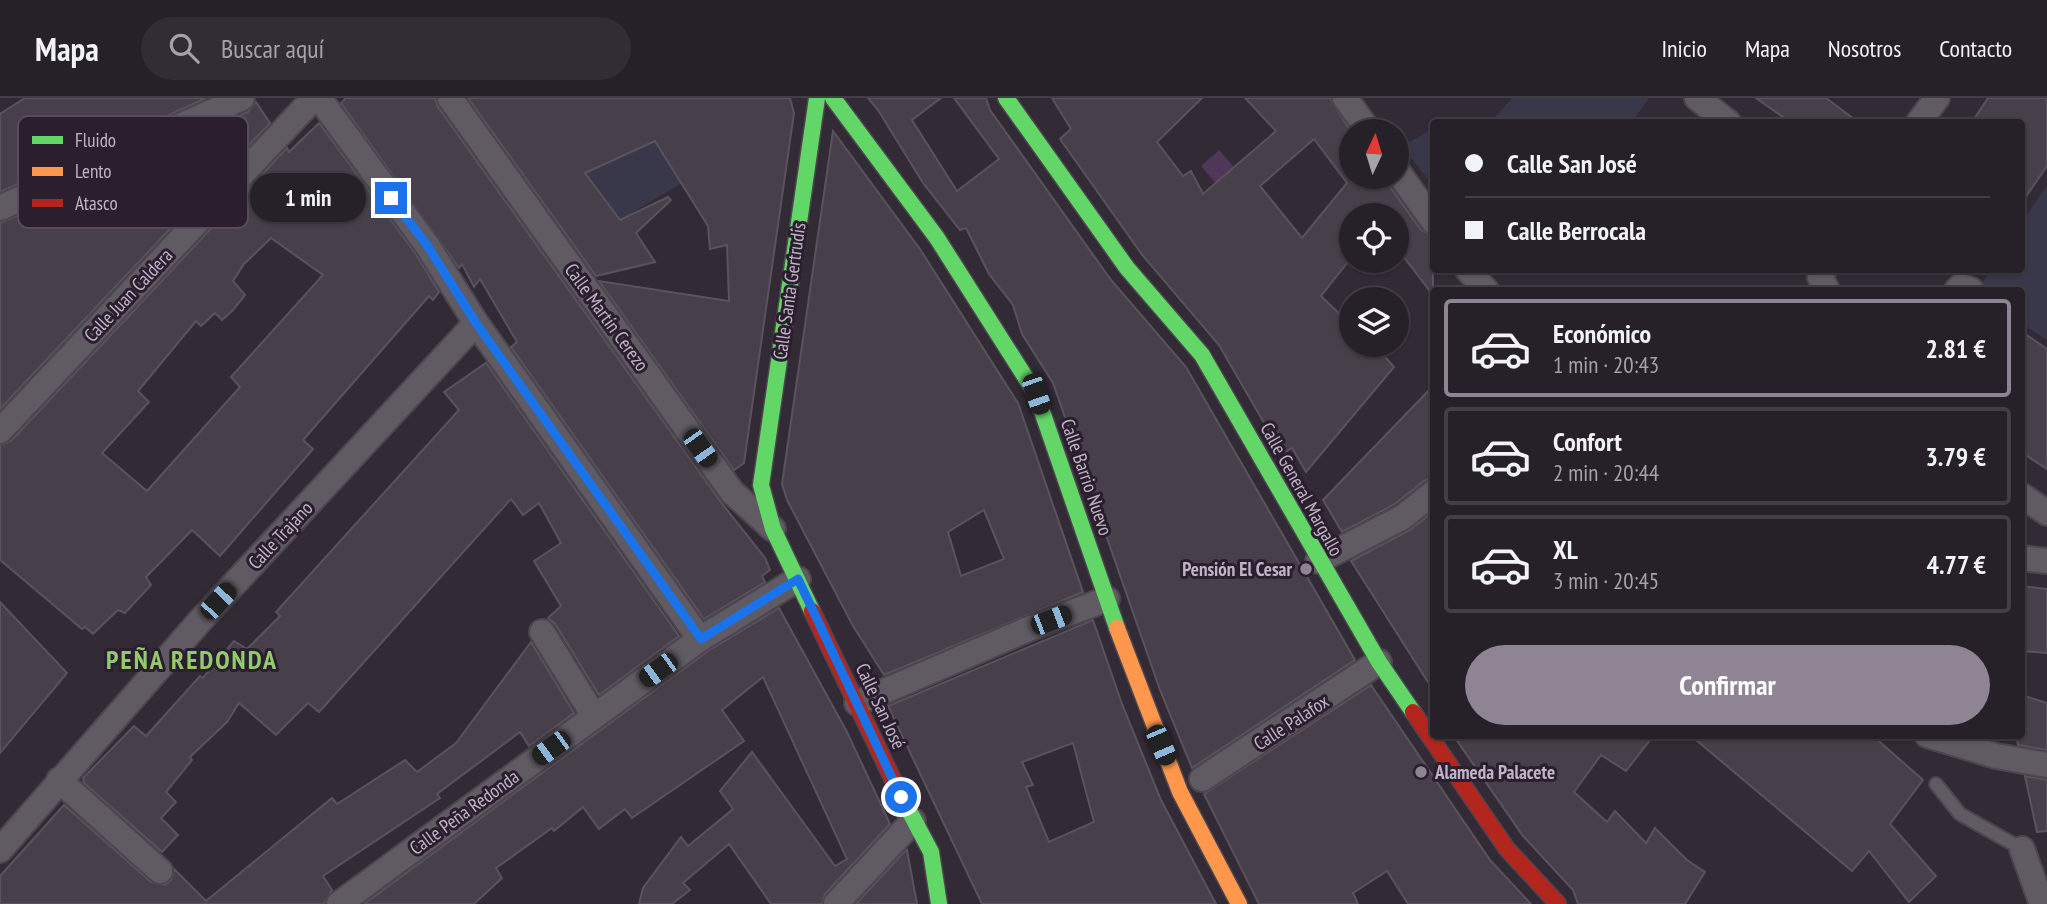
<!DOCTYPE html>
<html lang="es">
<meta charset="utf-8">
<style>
body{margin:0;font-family:"PT Sans Narrow",sans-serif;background:#322d34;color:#f1f3f6;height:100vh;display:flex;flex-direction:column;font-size:26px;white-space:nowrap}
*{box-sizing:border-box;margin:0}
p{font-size:23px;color:#a4a3a8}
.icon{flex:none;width:38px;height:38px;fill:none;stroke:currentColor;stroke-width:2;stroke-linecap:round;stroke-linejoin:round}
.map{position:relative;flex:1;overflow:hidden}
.side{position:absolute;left:1430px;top:189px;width:595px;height:452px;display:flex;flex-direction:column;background:#262028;border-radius:7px;box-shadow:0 2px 5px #0004,0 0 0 2px #423e45}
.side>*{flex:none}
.top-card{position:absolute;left:1430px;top:21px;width:595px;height:154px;border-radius:7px;box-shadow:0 2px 5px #0004,0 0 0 2px #423e45;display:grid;align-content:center;height:154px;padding:0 35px;background:#262028}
.needle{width:46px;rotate:4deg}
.tools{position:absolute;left:1339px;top:21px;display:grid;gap:14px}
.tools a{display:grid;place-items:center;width:70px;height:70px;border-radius:50%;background:#262028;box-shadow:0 2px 5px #0004,0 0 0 2px #423e45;font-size:35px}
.end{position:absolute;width:32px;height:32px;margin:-16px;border:9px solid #1a73e8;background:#fff;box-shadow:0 0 0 4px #fff}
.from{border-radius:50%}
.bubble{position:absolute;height:49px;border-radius:24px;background:#262028;box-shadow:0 2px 5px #0004,0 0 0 2px #423e45;font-size:23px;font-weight:600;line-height:49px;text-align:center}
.car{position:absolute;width:21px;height:42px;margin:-21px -10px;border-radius:9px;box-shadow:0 0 5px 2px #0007;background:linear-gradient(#222 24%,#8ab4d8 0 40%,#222 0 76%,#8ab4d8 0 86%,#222 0)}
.top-card b{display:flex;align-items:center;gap:24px;height:66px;font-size:26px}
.top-card b+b{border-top:2px solid #423e45}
.top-card i{width:18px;height:18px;background:#f1f3f6}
ul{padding:12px 0 0;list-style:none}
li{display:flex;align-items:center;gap:21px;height:98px;margin:0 14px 10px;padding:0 21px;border:4px solid #423e45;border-radius:7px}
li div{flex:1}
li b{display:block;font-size:26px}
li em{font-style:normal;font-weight:600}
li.active{border-color:#8f8493}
li>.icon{width:63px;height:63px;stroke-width:1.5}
.action{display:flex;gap:14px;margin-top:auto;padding:14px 35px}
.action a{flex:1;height:80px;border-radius:42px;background:#8f8493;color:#fff;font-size:28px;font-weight:600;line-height:80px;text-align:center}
header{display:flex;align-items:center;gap:42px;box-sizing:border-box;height:98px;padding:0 35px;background:#262028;border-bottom:2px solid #423e45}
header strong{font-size:33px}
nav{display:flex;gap:38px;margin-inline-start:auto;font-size:24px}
.search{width:490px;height:63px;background:#322d34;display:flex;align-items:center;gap:18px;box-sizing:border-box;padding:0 24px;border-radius:38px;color:#a4a3a8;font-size:26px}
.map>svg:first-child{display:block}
.green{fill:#38384a}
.water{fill:#503759}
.building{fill:#47404a;stroke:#5a525d;stroke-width:2;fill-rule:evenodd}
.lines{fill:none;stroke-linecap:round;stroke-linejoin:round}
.lane-casing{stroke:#4c464e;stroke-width:16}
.street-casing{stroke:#4c464e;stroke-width:28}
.fast-casing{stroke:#4c454f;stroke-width:19}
.slow-casing{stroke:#4c454f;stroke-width:19}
.jam-casing{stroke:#4c454f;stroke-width:19}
.lane{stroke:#605a63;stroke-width:12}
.street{stroke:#605a63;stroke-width:24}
.fast{stroke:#63d668;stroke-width:16}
.slow{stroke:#ff974d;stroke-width:16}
.jam{stroke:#b3261e;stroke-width:16}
.route{stroke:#1a73e8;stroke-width:9}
.poi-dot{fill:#8f8493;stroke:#2a1e2f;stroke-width:2.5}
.labels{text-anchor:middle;stroke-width:6;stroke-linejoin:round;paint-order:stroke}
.street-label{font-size:19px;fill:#c1b4c6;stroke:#2a1e2f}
.poi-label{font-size:19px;font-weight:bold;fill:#c1b4c6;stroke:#2a1e2f;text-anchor:end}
.district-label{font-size:26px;font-weight:bold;letter-spacing:2px;fill:#93ca6b;stroke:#2a1e2f}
.key{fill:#2a1e2f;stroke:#574b5c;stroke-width:2}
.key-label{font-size:19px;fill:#c1b4c6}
</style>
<header>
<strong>Mapa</strong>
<div class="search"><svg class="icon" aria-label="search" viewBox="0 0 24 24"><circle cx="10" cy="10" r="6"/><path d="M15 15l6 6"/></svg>Buscar aquí</div>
<nav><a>Inicio</a><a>Mapa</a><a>Nosotros</a><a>Contacto</a></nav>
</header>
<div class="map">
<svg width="2047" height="806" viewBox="0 0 2047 806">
<rect width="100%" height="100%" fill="#322a35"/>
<!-- green -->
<g class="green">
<path d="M1512 0H1649L1632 24H1491Z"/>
<path d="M1433 31V88L1402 48Z"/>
<path d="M655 43 682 85 620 122 585 75Z"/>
<path d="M2047 87V242L2021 225V192H1977L1991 172H2021V126Z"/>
</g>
<!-- water -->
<path class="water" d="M1219 52 1235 70 1216 86 1201 68Z"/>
<!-- building -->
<g class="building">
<path d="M25 0H206L0 94V16Z"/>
<path d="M346 0H435L438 9 720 403 765 460 770 472 762 478 765 484 704 521 511 249 517 244 480 181 474 189 462 166 459 170 341 5Z"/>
<path d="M468 0H790L794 15 744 365 734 372 599 183 729 203 727 147 710 151 708 128 655 43 585 75 620 122 668 99 671 102 636 135 655 164 596 178Z"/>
<path d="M868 0H941L912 22 957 93 999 61 954 0H986L990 12 1111 182 1186 269 1355 562 1192 670 1160 592 1053 285 1022 236 1013 207 989 176 966 130 960 132 923 85 878 12Z"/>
<path d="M1052 0H1202L1157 44 1183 78 1191 73 1203 96 1276 33 1245 0H1330L1351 34V81L1383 79 1421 132 1433 138V197L1396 149V117H1351V160L1321 198 1351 227V247H1375L1394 269 1306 374 1292 350 1282 356 1219 247 1143 158 1060 41 1071 31ZM1314 41 1347 85 1302 140 1260 88Z"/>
<path d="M1756 0H1826L1858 24H1790Z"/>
<path d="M1988 0H2047V68L2021 106V24H1972Z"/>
<path d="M256 4 270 25 0 311V125L248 14Z"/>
<path d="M319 25 415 155 439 194 433 202 429 198 303 342 313 351 220 458 192 432 146 479 151 487 125 515 118 512 93 536 85 529 82 531 0 462V347L11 343 287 50 289 54ZM271 140 323 177 231 279 240 289 147 393 102 355 149 304 138 293 196 223 201 228 215 215 222 222 233 212 245 197 233 183 244 166Z"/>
<path d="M833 33 920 151 1018 305 1083 494 884 577 853 528 787 402 782 386ZM984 412 1004 461 961 478 948 434Z"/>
<path d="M2021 233 2047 251V371L2021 354Z"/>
<path d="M486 265 679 538 599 597 555 526 548 520 561 508 534 463 561 445 539 405 523 417 511 401 319 614 308 605 276 637 239 605 227 624 190 659 192 662 166 694 176 704 161 720 178 737 162 754 84 685 83 680 134 628 146 638 200 578 203 580 234 543 247 551 280 518 276 514 459 312 444 294Z"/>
<path d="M1433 288V380L1424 383 1395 406 1342 434 1323 402Z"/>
<path d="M1433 414V592L1351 463 1410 432Z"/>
<path d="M2021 488 2047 491V555L2021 553Z"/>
<path d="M0 504 67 575 0 655Z"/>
<path d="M779 510 847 634 890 726 825 796 822 806H771L729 746 683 785 690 792 672 806H639L643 790 681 739 688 748 733 711 720 693 752 654 835 768 847 761 763 579 722 612 744 643 632 720 625 711 599 731 583 709 554 733 552 730 496 770 502 780 474 806H364L708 553Z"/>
<path d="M1093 522 1122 606 1161 702 1216 806H982L888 608ZM1073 645 1094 724 1049 744 1026 689 1033 687 1022 664Z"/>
<path d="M531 544 574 615 529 648 520 634 437 696 440 700 323 778 332 792 324 806H0V778L64 707 151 784 165 787 171 782 174 771 206 803 332 700 337 706 405 662 417 674 456 645Z"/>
<path d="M1371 587 1490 762 1531 806H1408L1387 773 1353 795 1358 806H1259L1204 696Z"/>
<path d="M2021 597 2047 605V652L2018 647 2016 637H2021Z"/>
<path d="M1453 637H1654L1626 673 1601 657 1574 694 1607 724 1615 713 1646 745 1655 730 1687 762 1705 774 1685 806H1578L1573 792 1523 738Z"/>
<path d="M1690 637H1872L1923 682 1890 726 1936 778 1909 804 1869 753 1852 773Z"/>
<path d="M2025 678 2047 682V733L2037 734Z"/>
<path d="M907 752 917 806H856L903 755Z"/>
</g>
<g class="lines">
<!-- lane casing -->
<g class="lane-casing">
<path id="lane" d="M1936 686 1960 716 2022 751"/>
</g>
<!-- street casing -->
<g class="street-casing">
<g id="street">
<path d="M319 0 427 147 476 225 700 541"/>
<path d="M450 0 732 394 773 431"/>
<path d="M1345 0 1369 33"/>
<path d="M1697 0 1728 24"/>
<path d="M1919 24 1937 0"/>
<path d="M1396 71 1433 123"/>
<path d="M0 110 242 0"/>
<path d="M1468 172 1486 192"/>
<path d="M1824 172 1820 179 1827 192"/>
<path d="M1957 192 1961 188 1971 192"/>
<path d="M0 333 314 0"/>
<path d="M2021 397 2047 415"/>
<path d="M2021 460 2047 463"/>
<path d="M1318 463 1403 419 1433 395"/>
<path d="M542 534 594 618"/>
<path d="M857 605 1026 532 1107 501"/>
<path d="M1927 637 1996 658 2047 667"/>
<path d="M1202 681 1379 564"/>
<path d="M59 682 160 773"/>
<path d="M2022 751 2042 806"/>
<path d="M0 752 199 524 476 225"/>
<path d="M339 806 700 541 798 481"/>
<path d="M836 806 913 723"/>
</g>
</g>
<!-- fast casing -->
<g class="fast-casing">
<g id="fast">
<path d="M833 0 937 140 1036 296 1117 530"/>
<path d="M1006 0 1127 170 1202 257 1379 564 1413 614"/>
<path d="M812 513 773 431 761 387 817 0"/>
<path d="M897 690 931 754 939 806"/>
</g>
</g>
<!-- slow casing -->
<g class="slow-casing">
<path id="slow" d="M1117 530 1180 694 1239 806"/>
</g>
<!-- jam casing -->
<g class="jam-casing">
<g id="jam">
<path d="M812 513 897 690"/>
<path d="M1413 614 1507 751 1558 806"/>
</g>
</g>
<!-- lane -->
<use href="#lane" class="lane"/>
<!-- street -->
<use href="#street" class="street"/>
<!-- fast -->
<use href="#fast" class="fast"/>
<!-- slow -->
<use href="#slow" class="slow"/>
<!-- jam -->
<use href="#jam" class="jam"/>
</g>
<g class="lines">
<!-- route -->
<path class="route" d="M391 100 427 147 476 225 701 541 798 481 901 699"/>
</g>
<!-- markers -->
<g class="poi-dot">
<circle cx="1306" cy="471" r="7"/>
<circle cx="1421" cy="674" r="7"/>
</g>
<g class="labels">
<!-- street labels -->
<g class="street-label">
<text transform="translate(789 193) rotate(-82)" y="7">Calle Santa Gertrudis</text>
<text transform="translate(128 197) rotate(-47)" y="7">Calle Juan Caldera</text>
<text transform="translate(607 219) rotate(54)" y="7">Calle Martín Cerezo</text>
<text transform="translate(1087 379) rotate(71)" y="7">Calle Barrio Nuevo</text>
<text transform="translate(1302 391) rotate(61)" y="7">Calle General Margallo</text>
<text transform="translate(280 437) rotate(-47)" y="7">Calle Trajano</text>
<text transform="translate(881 608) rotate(65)" y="7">Calle San José</text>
<text transform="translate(1291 624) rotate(-33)" y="7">Calle Palafox</text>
<text transform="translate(464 714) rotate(-36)" y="7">Calle Peña Redonda</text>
</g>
<!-- poi labels -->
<g class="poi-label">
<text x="1292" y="478">Pensión El Cesar</text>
<text x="1435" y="681" text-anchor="start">Alameda Palacete</text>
</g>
<!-- district labels -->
<g class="district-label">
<text x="192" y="571">PEÑA REDONDA</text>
</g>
</g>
<!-- legend -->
<rect x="18" y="18" width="230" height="112" rx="10" class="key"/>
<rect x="32" y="38" width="31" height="8" fill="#63d668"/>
<rect x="32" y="69" width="31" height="9" fill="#ff974d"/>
<rect x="32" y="101" width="31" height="8" fill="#b3261e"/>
<g class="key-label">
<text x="75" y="49">Fluido</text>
<text x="75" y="80">Lento</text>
<text x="75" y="112">Atasco</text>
</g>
</svg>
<div class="tools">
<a><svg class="needle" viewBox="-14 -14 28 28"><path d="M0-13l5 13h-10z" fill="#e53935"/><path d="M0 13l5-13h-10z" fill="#a4a3a8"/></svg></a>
<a><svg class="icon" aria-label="locate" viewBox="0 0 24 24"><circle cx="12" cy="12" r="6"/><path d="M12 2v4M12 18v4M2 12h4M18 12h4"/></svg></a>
<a><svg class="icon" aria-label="layers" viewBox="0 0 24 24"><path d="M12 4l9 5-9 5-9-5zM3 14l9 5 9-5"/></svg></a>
</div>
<i class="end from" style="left:901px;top:699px"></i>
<i class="end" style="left:391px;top:100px"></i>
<div class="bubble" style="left:250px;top:75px;width:116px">1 min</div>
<i class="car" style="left:1036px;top:296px;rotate:161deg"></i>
<i class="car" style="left:700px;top:350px;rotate:145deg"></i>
<i class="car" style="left:218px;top:503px;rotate:43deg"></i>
<i class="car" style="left:1051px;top:522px;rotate:69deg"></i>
<i class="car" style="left:658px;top:572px;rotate:234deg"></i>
<i class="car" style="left:1161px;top:647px;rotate:157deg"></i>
<i class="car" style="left:551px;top:650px;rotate:234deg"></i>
<div class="top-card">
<b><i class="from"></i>Calle San José</b>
<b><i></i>Calle Berrocala</b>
</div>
<section class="side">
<ul>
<li class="active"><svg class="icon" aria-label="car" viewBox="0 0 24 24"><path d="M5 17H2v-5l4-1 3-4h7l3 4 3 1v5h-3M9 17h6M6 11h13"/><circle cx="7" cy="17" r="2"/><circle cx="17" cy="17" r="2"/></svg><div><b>Económico</b><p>1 min · 20:43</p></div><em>2.81 €</em></li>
<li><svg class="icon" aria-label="car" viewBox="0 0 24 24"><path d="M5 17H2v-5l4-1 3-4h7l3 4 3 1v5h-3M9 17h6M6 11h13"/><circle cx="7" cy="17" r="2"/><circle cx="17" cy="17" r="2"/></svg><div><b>Confort</b><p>2 min · 20:44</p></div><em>3.79 €</em></li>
<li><svg class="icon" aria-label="car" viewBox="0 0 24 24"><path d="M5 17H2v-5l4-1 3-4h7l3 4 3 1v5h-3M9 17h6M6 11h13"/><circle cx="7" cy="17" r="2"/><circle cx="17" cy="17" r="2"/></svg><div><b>XL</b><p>3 min · 20:45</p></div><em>4.77 €</em></li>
</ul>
<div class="action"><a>Confirmar</a></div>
</section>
</div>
